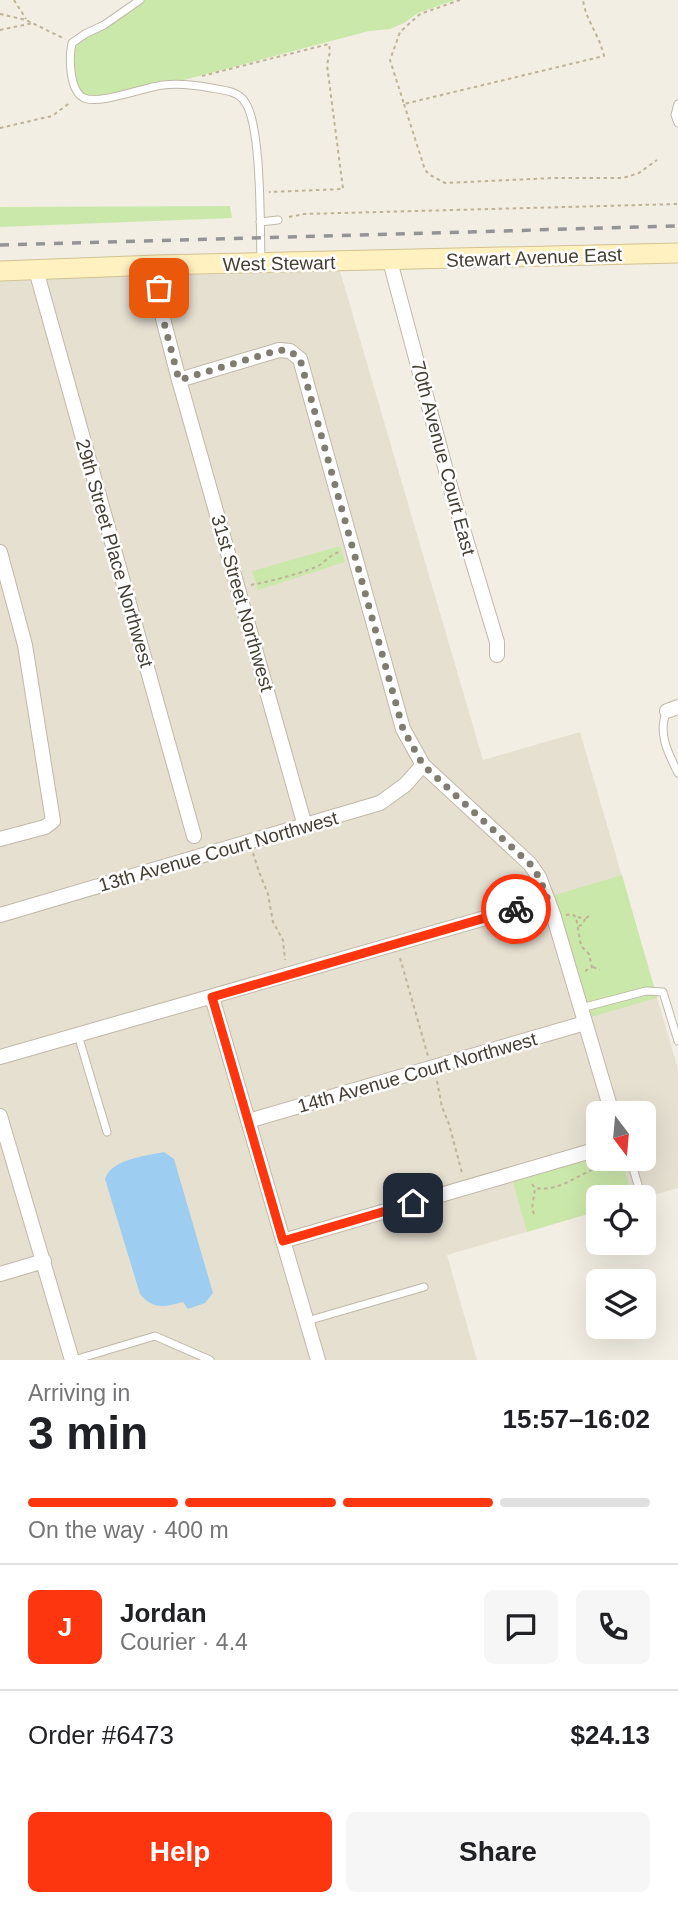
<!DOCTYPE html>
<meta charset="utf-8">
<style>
:root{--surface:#fff;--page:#f6f6f6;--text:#202124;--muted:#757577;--line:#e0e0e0;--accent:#fd360f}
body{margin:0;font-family:Helvetica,sans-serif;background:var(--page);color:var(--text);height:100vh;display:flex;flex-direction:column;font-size:26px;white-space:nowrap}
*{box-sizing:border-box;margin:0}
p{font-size:23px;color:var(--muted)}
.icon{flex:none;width:38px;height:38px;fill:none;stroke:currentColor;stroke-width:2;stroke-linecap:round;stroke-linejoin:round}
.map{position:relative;height:1360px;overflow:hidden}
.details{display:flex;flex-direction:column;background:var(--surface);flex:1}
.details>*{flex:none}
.needle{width:46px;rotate:164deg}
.controls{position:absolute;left:586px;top:1101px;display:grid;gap:14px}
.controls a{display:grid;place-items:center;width:70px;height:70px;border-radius:10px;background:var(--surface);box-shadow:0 7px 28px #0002;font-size:35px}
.pin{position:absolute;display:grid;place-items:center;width:60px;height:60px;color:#fff;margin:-30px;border-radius:14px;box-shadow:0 4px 10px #0006}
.courier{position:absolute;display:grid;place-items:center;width:70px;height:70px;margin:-35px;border:5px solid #fd360f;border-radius:50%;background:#fff;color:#222;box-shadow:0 2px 9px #0007}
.overview em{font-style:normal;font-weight:600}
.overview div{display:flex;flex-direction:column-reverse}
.overview{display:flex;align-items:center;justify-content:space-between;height:119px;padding:0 28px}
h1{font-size:46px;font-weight:600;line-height:52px}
.bar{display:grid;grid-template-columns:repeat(4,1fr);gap:10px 7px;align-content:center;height:84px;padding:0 28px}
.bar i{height:9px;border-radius:5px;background:var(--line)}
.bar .active{background:var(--accent)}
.bar p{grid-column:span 4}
.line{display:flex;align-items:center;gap:18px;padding:0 28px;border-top:2px solid var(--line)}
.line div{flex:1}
.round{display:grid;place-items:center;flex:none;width:74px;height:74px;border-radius:10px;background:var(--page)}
.primary-button{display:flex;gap:14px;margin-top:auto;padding:14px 28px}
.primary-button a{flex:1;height:80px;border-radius:10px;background:var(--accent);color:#fff;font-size:28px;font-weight:600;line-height:80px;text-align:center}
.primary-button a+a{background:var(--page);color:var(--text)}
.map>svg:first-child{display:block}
</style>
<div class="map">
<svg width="678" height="1360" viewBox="0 0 678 1360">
<rect width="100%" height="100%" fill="#f2eee3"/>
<!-- residential -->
<path fill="#e6e0d1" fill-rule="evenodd" d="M340,271L483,760L580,732L678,1069V1188L644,1198L598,1197V1211L447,1255L477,1360H0V280ZM598,1113H644V1158H598Z"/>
<!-- green -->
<path fill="#cbe8ab" d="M142,0H455L418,13L404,23L390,29L369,31L180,81L99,97L85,95C72,81 67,55 81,39Z
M230,206L232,218L0,227V207Z
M340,546L345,562L258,590L252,571Z
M622,875L657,998L591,1017L555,895Z
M597,1157L621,1159L633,1197H598V1211L527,1232L513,1182Z"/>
<!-- water -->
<path fill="#9dcef1" d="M164,1152L174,1159L213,1293L205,1303L188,1309L183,1302C165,1307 153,1310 140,1294L105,1179C111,1159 146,1156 164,1152Z"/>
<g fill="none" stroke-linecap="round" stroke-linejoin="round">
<defs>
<path id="lane" d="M140,0L104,25L85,34L72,43C69,57 69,91 84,98C99,105 145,87 163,85C180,83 195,85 211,88C223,90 238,91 245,102C262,126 260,229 261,262
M678,104L675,115L678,123
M260,222L278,220
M667,711C657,732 668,753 678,773
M581,1008L646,991L663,992L678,1041
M78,1035L107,1132
M630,1158L638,1185
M307,1321L424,1287
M74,1360L155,1336L210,1360"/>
<path id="street" d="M390,261L452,493L497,642V655
M157,265L161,311L179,380L305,826
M36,270L194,836
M179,380L279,350L290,351L300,359L403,729L423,765L530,864L539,877L553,914L612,1113
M0,552L25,645L53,821L45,827L0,839
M667,711L678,707
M0,915L380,803L405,785L423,765
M212,997L318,1360
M0,1057L548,900
M0,1116L72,1360
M248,1121L585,1023
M283,1241L598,1149
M0,1274L44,1261"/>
<path id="secondary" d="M0,271L157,265L678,253"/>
</defs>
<!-- lane casing -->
<use href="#lane" stroke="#c0b8a9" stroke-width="9"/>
<!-- street casing -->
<use href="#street" stroke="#c0b8a9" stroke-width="16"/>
<!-- secondary casing -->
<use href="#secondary" stroke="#d3c292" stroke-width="21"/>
<!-- path -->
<path stroke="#bfb297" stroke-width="2" stroke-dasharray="3.5 3.5" stroke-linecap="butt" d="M14,0L26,19
M460,0L420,14L400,32L390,60L404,104L604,56C599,34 586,21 583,0
M0,14L26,20L65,39
M0,30L33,23
M202,76L329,44L330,52L327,65L343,189L269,192
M404,104L425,170L430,175L445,183L553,178H623L639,173L657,160
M0,128L52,116L71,102
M289,217L304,214L678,204
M251,585C272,581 295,575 316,567C325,563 329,555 339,552
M253,853L259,872L268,894L273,922L283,940L285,960
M566,915L572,914L576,917L581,946L589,954L592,967L585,971
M578,917L585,919L583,924L579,926
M586,918L592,914
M400,958L428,1056
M593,967L600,970
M437,1081L442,1107L449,1124L462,1173
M532,1184L535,1188C563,1192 577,1173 603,1166V1159
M534,1214L532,1208L535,1189"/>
<!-- lane -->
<use href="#lane" stroke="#fff" stroke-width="7"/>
<!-- street -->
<use href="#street" stroke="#fff" stroke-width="14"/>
<!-- secondary -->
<use href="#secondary" stroke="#fff1c0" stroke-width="19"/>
<!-- rail -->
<path stroke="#949494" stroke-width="3.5" stroke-dasharray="9 9" stroke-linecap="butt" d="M0,245L678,226"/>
</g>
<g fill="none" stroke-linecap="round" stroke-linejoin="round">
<!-- done -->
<path stroke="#817c71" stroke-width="7" stroke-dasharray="0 12.6" d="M159,288L161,311L179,380L279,350L290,351L300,359L403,729L423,765L530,864L539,877L548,900L516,909"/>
<!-- route -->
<path stroke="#fd360f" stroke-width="9" d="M413,1203L283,1241L212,997L516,909"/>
</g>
<g text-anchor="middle" stroke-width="5" stroke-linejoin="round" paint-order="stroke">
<!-- street labels -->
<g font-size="19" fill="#443e33" stroke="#fff">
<text transform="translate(534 257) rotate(-2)" y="7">Stewart Avenue East</text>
<text transform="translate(279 263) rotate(-1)" y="7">West Stewart</text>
<text transform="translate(444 458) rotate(75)" y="7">70th Avenue Court East</text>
<text transform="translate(115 553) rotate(74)" y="7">29th Street Place Northwest</text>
<text transform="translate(243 603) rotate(74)" y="7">31st Street Northwest</text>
<text transform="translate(218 851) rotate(-16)" y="7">13th Avenue Court Northwest</text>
<text transform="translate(417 1072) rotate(-16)" y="7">14th Avenue Court Northwest</text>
</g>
</g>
</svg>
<div class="controls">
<a><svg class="needle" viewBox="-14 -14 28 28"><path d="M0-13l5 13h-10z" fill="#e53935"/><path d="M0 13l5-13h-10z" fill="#757577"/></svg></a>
<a><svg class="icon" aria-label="locate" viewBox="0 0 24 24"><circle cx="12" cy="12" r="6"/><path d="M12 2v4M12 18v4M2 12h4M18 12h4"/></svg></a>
<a><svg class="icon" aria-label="layers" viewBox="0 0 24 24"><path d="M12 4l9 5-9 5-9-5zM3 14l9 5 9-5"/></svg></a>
</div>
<div class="pin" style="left:159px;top:288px;background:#ea580c"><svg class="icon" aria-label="bag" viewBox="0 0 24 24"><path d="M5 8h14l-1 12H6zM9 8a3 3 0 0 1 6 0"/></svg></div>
<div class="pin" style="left:413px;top:1203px;background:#1f2937"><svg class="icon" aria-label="home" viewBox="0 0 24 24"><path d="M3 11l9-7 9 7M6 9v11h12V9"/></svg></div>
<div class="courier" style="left:516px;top:909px"><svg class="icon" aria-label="bike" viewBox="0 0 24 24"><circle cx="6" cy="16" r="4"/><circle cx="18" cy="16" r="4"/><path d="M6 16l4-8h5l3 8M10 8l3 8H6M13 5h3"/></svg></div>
</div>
<section class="details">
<div class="overview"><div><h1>3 min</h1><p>Arriving in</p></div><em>15:57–16:02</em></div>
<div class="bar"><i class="active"></i><i class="active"></i><i class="active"></i><i></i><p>On the way · 400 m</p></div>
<div class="line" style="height:126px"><b class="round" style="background:var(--accent);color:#fff">J</b><div><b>Jordan</b><p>Courier · 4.4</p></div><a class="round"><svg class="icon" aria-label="chat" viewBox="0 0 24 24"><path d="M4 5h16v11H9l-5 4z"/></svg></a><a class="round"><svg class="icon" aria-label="phone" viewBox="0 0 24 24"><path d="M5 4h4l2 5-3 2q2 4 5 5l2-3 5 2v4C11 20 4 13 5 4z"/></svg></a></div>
<div class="line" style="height:91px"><div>Order #6473</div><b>$24.13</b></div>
<div class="primary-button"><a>Help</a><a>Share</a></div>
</section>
